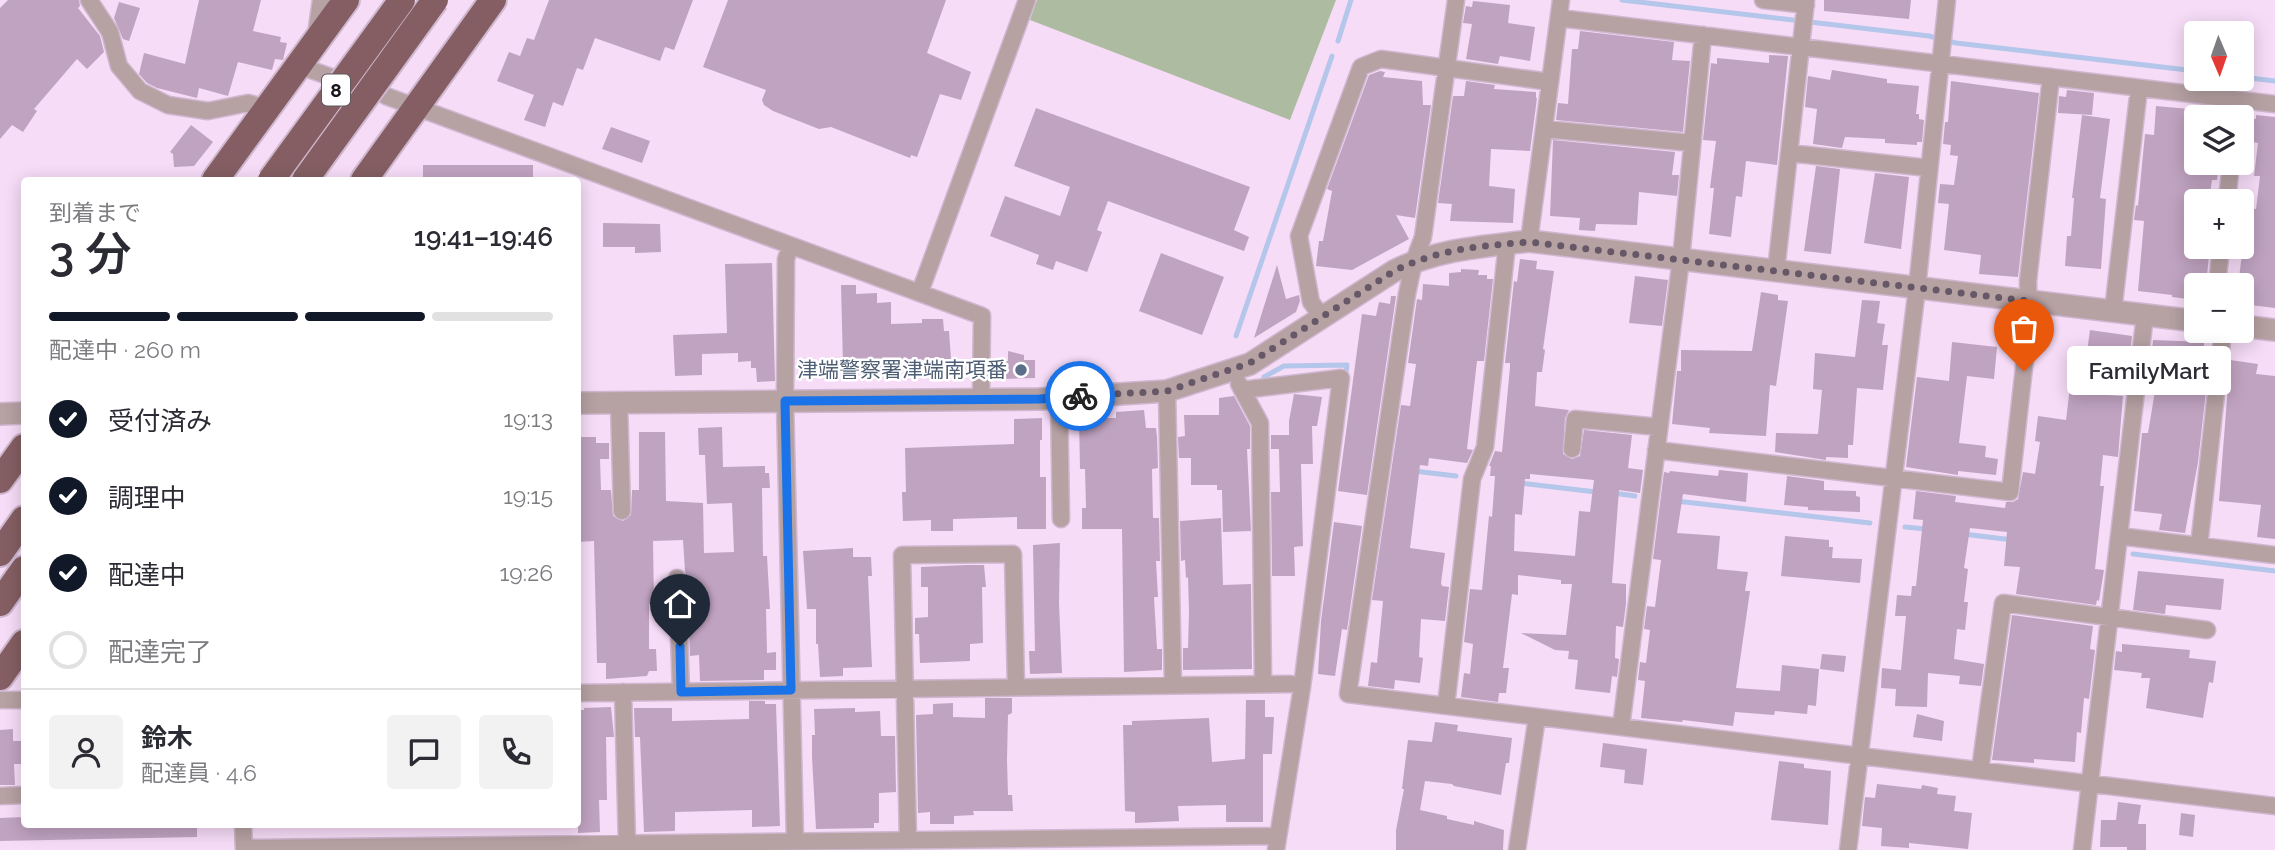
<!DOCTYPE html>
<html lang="ja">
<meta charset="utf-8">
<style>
:root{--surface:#fff;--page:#f2f2f3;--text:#2b2b33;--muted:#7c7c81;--line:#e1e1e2;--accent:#111827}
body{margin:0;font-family:Raleway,"Noto Sans JP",sans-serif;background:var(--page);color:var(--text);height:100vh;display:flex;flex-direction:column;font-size:26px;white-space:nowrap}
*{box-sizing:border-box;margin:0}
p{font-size:23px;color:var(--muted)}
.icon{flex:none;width:38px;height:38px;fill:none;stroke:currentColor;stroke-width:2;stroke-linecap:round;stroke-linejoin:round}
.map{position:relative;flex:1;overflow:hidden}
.sheet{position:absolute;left:21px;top:177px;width:560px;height:651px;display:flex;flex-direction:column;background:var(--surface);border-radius:7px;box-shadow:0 4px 18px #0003}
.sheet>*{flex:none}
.needle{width:46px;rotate:178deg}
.tools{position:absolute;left:2184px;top:21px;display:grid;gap:14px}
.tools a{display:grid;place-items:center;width:70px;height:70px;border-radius:7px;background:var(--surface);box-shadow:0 4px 18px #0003;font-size:35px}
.pin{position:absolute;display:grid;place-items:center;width:60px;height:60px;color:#fff;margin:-72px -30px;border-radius:50% 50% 50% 0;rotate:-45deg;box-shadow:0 0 7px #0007}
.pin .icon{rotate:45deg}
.courier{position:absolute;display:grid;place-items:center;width:70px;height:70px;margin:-35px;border:5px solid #1a73e8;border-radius:50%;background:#fff;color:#222;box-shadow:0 2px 9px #0007}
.bubble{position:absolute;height:49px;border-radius:7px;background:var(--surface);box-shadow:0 4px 18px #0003;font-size:23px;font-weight:600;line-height:49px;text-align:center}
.head em{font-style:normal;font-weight:600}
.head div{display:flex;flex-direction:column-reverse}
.head{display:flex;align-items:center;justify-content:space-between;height:119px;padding:0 28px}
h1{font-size:46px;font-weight:600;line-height:52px}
.bar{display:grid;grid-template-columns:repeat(4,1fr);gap:10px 7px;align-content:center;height:84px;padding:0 28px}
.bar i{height:9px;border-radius:5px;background:var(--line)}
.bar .active{background:var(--accent)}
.bar p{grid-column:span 4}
.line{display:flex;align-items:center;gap:18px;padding:0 28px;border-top:2px solid var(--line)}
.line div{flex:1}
.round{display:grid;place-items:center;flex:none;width:74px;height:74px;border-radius:7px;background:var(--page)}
ol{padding:0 28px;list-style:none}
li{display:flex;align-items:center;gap:21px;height:77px}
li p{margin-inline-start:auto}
li .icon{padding:7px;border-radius:50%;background:var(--accent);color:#fff;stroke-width:4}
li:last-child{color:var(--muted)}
li i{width:38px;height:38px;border:4px solid var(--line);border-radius:50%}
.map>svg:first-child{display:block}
</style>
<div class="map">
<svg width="2275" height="850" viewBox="0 0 2275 850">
<rect width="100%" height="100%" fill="#f6dcf7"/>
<!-- green -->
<path fill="#adbba0" d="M1037,0H1336L1290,120L1030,20Z"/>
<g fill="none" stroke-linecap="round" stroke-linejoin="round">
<!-- stream -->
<path stroke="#b4c6e9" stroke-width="5" d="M1622,0L1929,36L1956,43L2196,71
M1338,41L1351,0
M2242,77L2275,81
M1236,336L1332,56
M1264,377L1284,366L1347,365L1345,379
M1414,471L1456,476
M1519,483L1596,492
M1613,493L1635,496
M1676,501L1870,523
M1905,527L1926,529
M1963,534L2013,540
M2133,554L2275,571"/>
</g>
<!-- building -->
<path fill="#c0a3c1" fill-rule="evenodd" d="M8,0H79L80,6L78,8L100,36L104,52L87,69L77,59L34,109L37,111L23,132L12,125L0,139V8Z
M199,0H261L253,31L281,37L280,42L287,43L283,60L275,59L272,70L238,62L228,96L199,88L197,98L157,88L147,83L139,74L144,53L185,64Z
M549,0H693L674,50L665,47L660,61L595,38L583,70L577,68L563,106L553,102L545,127L524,120L534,95L497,81L509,52L520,56L527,38L534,40Z
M728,0H946L927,53L971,72L961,100L940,94L917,157L911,155L910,158L831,127L819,129L773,111L764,105L762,100L766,90L703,67Z
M1824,0H1911L1909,19L1824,11Z
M1473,1L1510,5L1508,23L1535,27L1530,61L1500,56L1498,64L1466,59L1472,24L1463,23L1466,6L1472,7Z
M119,2L140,8L129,41L123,39L114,18Z
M1580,31L1674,42L1672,60L1690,61L1683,132L1556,120L1558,103L1568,104L1572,49H1578Z
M1769,55L1788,56L1777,165L1746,161L1742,197L1736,196L1731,237L1709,234L1714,188H1710L1716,141L1703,140L1711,63L1717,64V58L1769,63Z
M1832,70L1887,79V83L1919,86L1916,114H1919V119L1924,120L1922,142H1917V145L1885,143V139L1845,137L1842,148L1813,144L1817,109L1805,107L1808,76L1830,80Z
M1380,71L1385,72L1383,77L1422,81L1423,105H1431L1415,218L1396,215L1409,239L1352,270L1316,266L1319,241H1323L1332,191L1327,189L1369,75Z
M1466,81L1495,85L1494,89L1536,92V98H1537L1530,151L1491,149L1489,186L1515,189L1513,223L1450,221L1452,204L1438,203L1453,96H1464Z
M1951,81L2039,93L2018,277L1979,274L1981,255L1944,250L1949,204L1938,203L1940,184L1954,185L1958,156L1950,155L1951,145L1943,144L1945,122H1948Z
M2067,90L2094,93L2092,115L2058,113L2059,96L2066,97Z
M2156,106L2189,109L2188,112L2196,113V163H2219L2217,180H2212L2209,201H2196V247H2210L2206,285H2196V300L2172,297V295L2138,291L2144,221L2134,220L2136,205L2138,206L2145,134L2154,135Z
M1036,108L1250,187L1234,230L1249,237L1244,251L1108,201L1097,230L1102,232L1087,272L1056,261L1053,270L1036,264L1039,255L990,236L1005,196L1060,216L1070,187L1014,166Z
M2082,115L2110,119L2100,198L2106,199L2101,269L2065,266L2067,236H2071L2074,198H2072Z
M2256,115L2275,117V308L2242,304V285H2238L2245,232H2242L2244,208L2256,209L2260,176H2254L2258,143L2243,140L2247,117L2256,119Z
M191,125L213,142L194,166L174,167L173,154L170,152Z
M611,127L650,141L642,163L602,149Z
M1553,140L1675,152L1672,175H1679L1677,196L1639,192L1637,225L1596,224L1595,231L1579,230L1580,218L1550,216Z
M423,165H533V180H423Z
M1816,166L1840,169L1831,254L1804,251Z
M1875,173L1909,177L1901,249L1864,243Z
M603,223L660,224L661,252L635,253V247H603Z
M1161,253L1224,277L1202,335L1139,311Z
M1520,259L1537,261L1536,269L1554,271L1543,349L1545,350L1542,372H1537L1535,406L1569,410L1565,418L1563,454L1572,459L1580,456L1584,430L1632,435L1628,468L1643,470L1640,493L1619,490L1612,583L1626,584V604L1623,627L1616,626L1615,658L1619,659L1617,677L1612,676L1610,693L1575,689L1578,660L1568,659L1569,651L1555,650L1521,633L1566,635L1572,584H1561V580L1518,575V595L1512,594L1503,668H1509L1506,693H1499L1498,702L1461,697L1464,673L1470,674L1473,644L1464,642L1470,589L1482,590L1489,516L1492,517L1495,476H1490L1491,466H1489L1495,451L1502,452L1510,367V363H1505L1514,281L1517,282ZM1530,474L1594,480L1590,512L1579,511L1575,556L1514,551L1515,514L1522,515L1525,479H1530Z
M772,263L775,381L757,382L756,368H751V361L738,362V353L702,354V375L675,376L673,335L727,333L725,264Z
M1277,265L1286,299L1299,295L1300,301L1296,312L1254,338Z
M1461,269L1479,270L1478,275H1487V279H1493L1484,361H1477L1467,449L1473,450L1467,463L1429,458L1428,466L1420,465L1410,548L1445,553L1441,583L1442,586L1449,587L1445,621L1421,619L1419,657L1423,658L1420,683L1395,680L1394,689L1368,686L1371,662L1377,663L1383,601L1372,600L1401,405L1410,406L1416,364L1408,363L1417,299L1422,300L1423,284L1449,286V273L1461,272Z
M1635,276L1668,280L1662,326L1629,323Z
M841,285H856V294L877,293V303L891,302V324L922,323V319H943L944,331H949L951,359L920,360V364L893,365V376L874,377V364L843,365Z
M1761,292L1778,295V300L1788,301L1776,386L1770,385L1766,436L1709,433L1710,428L1672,424L1677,371H1681V350L1752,351Z
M1391,296H1396L1367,495L1338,491L1362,314L1376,316L1379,302L1390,304Z
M1862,300L1880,301L1877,323L1885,324L1882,345H1888L1883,390L1857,388L1853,445H1848V458L1826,457V460L1775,452L1776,433L1818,434L1822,390L1813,389L1815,353L1855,357Z
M2090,330L2132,336L2129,363L2111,360L2107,395L2123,396L2118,457L2103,455L2100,486H2104L2095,569L2104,570L2099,601L2097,600L2096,605L2016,594L2020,567L2004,566L2007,532L1970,528L1964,568L1968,569L1964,602H1968L1965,630L1957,629L1954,659L1984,664L1981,686L1959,684L1960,676L1928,673L1927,707L1895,706L1896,689L1881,688L1882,668L1901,670L1906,616H1895L1897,595L1911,596L1912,586H1916L1923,520L1913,519L1916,491L1956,496L1955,502L2005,508L2006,502H2013L2018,499L2023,472L2035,474L2040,442L2035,441L2038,416L2066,420L2070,387L2082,388Z
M2153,340L2204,342V355L2210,356L2198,462L2185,533L2159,530L2162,514L2134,511L2142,433H2148L2155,391L2148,390Z
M1952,342L1997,347L1994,379L1967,376L1959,443L1986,446L1985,457L1998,459L1996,475L1958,471V475L1906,467L1917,377L1949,381Z
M1008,351L1024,355V360H1035V378L1004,379V361H1008Z
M2230,360L2258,364L2256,374L2275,376V539L2257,537L2261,505L2219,501Z
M1294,394L1322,397L1317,426H1312L1313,464H1301L1303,546L1294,547L1295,576H1272L1271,492H1280L1279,449H1271V435H1289V421Z
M1234,396L1250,426V449H1247L1251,531L1223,532L1222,490H1217V485H1191V458H1179L1178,437L1185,436L1184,415H1219V398Z
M1144,410L1146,428H1156L1157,437L1158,468L1152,469L1153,518H1159L1160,561H1156L1158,597H1154L1157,649H1162V670L1124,672L1122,529H1082V508H1086L1085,469H1080L1079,418H1116V412Z
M1042,418V440H1040V477H1046V529H1017V517L953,519V531H931V520L903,521L902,492H906L905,448L1014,444V419Z
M722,427L723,467L765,466V473H769L770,488H762L763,556H767L769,591L770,609H766L767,653L776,652V670H764V680L700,681L699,655L690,656L687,578L685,571L683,540L653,541L654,604H649V649H656L657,671H649L647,676L606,679V663H597L594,541L578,542V437H596V443H609V459H600L601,490H611L613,516L623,521L631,515L632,490H639V432H665L666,501L703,503L704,553L734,552L732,503L707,504L705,455H699L698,428Z
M1719,470L1748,473L1746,502L1683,494L1677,533L1720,536L1717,569L1748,572L1745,591H1750L1736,688L1780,691L1782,665L1819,669L1816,706L1808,705L1807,714L1775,711L1774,715L1735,712L1733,726L1683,720L1682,722L1641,718L1645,681L1638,680L1640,662L1646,663L1650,630L1644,629L1647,606L1655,607L1661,560L1653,559L1664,472L1669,473L1670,471L1718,476Z
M1787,476L1824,481V490L1856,491V496L1860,497V512L1808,510V507L1784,505Z
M1221,518L1223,585L1251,584L1252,669L1183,670V648H1188L1189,612L1188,577L1186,578L1185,560L1181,561L1180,521Z
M1334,522L1362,526L1347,630L1342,629L1335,676L1318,674L1321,621Z
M1785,536L1829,540V547H1833L1832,558L1862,559L1860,583L1781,576Z
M1060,543L1059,603L1062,673L1030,674L1029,651H1035L1033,545Z
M853,548V557H871L872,576H868L872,667L843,668V676L820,677L818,644H816V609H807L803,551Z
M966,565H984L986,587H982L983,643L970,644V661L920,663L919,634H915V618L928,617V587H921V567Z
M2138,571L2224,579L2221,610L2166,605L2165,614L2133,610Z
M2012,615L2093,626L2090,649L2095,650L2089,699L2084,698L2081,733L2077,732L2075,762L2034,759V763L1992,760Z
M2122,644L2190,650L2189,658L2216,661L2213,683L2209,682L2203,718L2146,708L2150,678H2141L2142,673L2114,670L2116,651L2122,652Z
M1822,654L1846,656L1844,672L1820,669Z
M985,698H1012V713L1008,715L1007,760L1008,795H1012L1013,811H973L974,815L954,816V824H930V812L918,813L916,715L933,714V704L953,703V717L985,718Z
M1246,700H1265V717H1274L1272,754H1263V822H1226V805L1178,806L1179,821L1135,823V812L1125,811L1123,725H1132V721L1209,718L1212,762L1245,759Z
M749,701H765V704H776L780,826L752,827V810L675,812V831L644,832L640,737H635L634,708H672V721L749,719Z
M611,707L614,737H606L607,800H599L600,832L578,833V710H584V708Z
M855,708V712L880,711L881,736H895L896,792L879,793V823H874V828L816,829L812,757V735H815L814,709Z
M1917,714L1944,721L1942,741L1913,737Z
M1435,722L1458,725L1457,731L1512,738L1509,763H1506L1501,795L1454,786L1452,784L1425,781L1420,810L1447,816V819L1474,825V821L1504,830L1503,850H1396V830L1404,789H1402L1408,740L1432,742Z
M13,729V741H24V757H22V764H14L15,785H0V730Z
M1603,743L1647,749L1643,785L1624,783L1625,770L1600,767Z
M1779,761L1804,764V768L1831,771L1828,825L1771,820Z
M1877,784L1921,789L1922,785L1938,788L1937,794L1956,796L1954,811L1972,813L1968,849L1909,843V848L1881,846L1882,828L1862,826L1865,797L1875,798Z
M2118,802L2141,805L2138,824H2146V850H2127V847H2100L2101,820H2116Z
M2181,813L2195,815L2193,837L2179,835Z
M24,817V824H197V837L0,841V818Z"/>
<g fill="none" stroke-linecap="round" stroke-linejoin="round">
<defs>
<path id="minor" d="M89,0L110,32L119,66L140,91L168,105L208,111L248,103L266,108
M1456,0L1423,237L1414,261L1407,294L1348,694L2275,806
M1763,0L1806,5
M1559,18L2275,104
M316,35L321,0
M297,65L331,77
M386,96L982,316L981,399
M1544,129L1692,143
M1789,153L1929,168
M2227,201L2231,163
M1529,241L1561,0
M790,247L786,259L785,401L795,841
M1776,271L1806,0
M2217,285L2221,247
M920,292L1027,0
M2113,311L2139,88
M1322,317L1311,302L1299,236L1361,67L1381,59L1550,82
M1239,384L1260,423L1263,684
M1242,390L1341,378L1302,687L1276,850
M1167,391L1173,685
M1059,398L1061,519
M619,403L622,511
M1572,449L1575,419L1659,427
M1656,450L2010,492L2029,323L2028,281L2051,77
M2119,536L2275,555
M2199,546L2223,331
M677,578L681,692
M623,692L627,843
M578,693L1291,684
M0,700H24
M1446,706L1472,479L1485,447L1507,244
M1621,727L1681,259L1703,35
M1980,770L2003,603L2207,630
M0,796L24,795
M243,824L244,850
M908,840L902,555L1013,554L1016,687
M244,848L1278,836
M1517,850L1537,717
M1848,850L1917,288L1947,0
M2082,850L2145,315"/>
<path id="tertiary" d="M2242,326L2275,330
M578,403L1040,399L1167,391L1250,364L1394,271C1438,249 1480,247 1529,241L2196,321
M0,414L24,413"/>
<path id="trunk" d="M215,180L346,0
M364,180L493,0
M0,480L24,447
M0,553L24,519
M0,603L24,569
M0,677L24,643"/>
</defs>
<!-- minor casing -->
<use href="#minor" stroke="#ceb7cf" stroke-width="19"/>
<!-- tertiary casing -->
<use href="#tertiary" stroke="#ceb7cf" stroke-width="24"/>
<!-- trunk casing -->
<use href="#trunk" stroke="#ceb7cf" stroke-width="30"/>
<!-- minor -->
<use href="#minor" stroke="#b6a1a3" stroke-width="16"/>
<!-- tertiary -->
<use href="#tertiary" stroke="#b6a1a3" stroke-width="21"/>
<!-- trunk -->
<use href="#trunk" stroke="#845e62" stroke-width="26"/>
<defs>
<path id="trunk-bridge" d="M271,180L402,0
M305,180L435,0"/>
</defs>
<!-- trunk-bridge casing -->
<use href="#trunk-bridge" stroke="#ceb7cf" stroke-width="30" stroke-linecap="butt"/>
<!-- trunk-bridge -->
<use href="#trunk-bridge" stroke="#845e62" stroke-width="26"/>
</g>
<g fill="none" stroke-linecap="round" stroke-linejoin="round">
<!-- done -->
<path stroke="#675867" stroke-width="7" stroke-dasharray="0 12.6" d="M1080,396L1167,391L1250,363L1394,271C1438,249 1480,246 1529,242L2029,301V323L2024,371"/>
<!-- route -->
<path stroke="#1a73e8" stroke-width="9" d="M680,646L681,692L791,690L785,401L1040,399L1080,396"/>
</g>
<!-- markers -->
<circle fill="#5c6f8a" stroke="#fff" stroke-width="2.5" cx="1021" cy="370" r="7"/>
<g text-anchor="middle" stroke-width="5" stroke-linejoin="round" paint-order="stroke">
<!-- shield labels -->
<rect fill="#fff" stroke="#5f585f" stroke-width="2" x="322" y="74.5" width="28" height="31" rx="5"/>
<g font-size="19" font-weight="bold" fill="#1a111a">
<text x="336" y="97">8</text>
</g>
<!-- service labels -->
<g font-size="21" fill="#4e5e75" stroke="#fff" text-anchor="end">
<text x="1007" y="377">津端警察署津端南項番</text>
</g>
</g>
</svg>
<div class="tools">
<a><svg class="needle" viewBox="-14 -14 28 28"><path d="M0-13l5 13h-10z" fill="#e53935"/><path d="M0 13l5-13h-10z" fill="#7c7c81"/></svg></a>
<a><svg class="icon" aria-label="layers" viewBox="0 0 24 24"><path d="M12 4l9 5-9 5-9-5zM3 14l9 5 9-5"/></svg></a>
<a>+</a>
<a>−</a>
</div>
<div class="pin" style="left:2024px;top:371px;background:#ea580c"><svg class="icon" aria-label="bag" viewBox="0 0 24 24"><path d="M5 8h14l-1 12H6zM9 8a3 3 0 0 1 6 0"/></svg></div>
<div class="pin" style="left:680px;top:646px;background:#1f2937"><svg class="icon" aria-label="home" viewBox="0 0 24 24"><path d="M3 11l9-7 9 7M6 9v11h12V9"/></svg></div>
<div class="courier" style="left:1080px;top:396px"><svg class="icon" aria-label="bike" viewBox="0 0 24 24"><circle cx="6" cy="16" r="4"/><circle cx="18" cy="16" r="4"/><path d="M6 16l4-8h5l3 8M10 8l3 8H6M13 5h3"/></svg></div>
<div class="bubble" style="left:2067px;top:346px;width:164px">FamilyMart</div>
<section class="sheet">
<div class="head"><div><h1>3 分</h1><p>到着まで</p></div><em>19:41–19:46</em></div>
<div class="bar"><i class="active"></i><i class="active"></i><i class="active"></i><i></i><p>配達中 · 260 m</p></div>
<ol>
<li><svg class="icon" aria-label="check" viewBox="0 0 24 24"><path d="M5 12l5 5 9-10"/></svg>受付済み<p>19:13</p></li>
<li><svg class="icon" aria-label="check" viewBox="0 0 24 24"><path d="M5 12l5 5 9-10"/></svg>調理中<p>19:15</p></li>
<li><svg class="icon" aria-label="check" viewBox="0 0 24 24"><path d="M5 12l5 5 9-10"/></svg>配達中<p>19:26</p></li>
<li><i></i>配達完了</li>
</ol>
<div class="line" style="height:126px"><a class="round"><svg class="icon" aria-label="person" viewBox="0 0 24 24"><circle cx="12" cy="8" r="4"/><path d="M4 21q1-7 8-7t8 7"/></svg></a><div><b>鈴木</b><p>配達員 · 4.6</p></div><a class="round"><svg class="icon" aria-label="chat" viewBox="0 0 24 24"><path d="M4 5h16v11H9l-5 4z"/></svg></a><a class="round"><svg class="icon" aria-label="phone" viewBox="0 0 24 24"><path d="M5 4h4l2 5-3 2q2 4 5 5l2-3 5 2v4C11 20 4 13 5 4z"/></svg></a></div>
</section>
</div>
